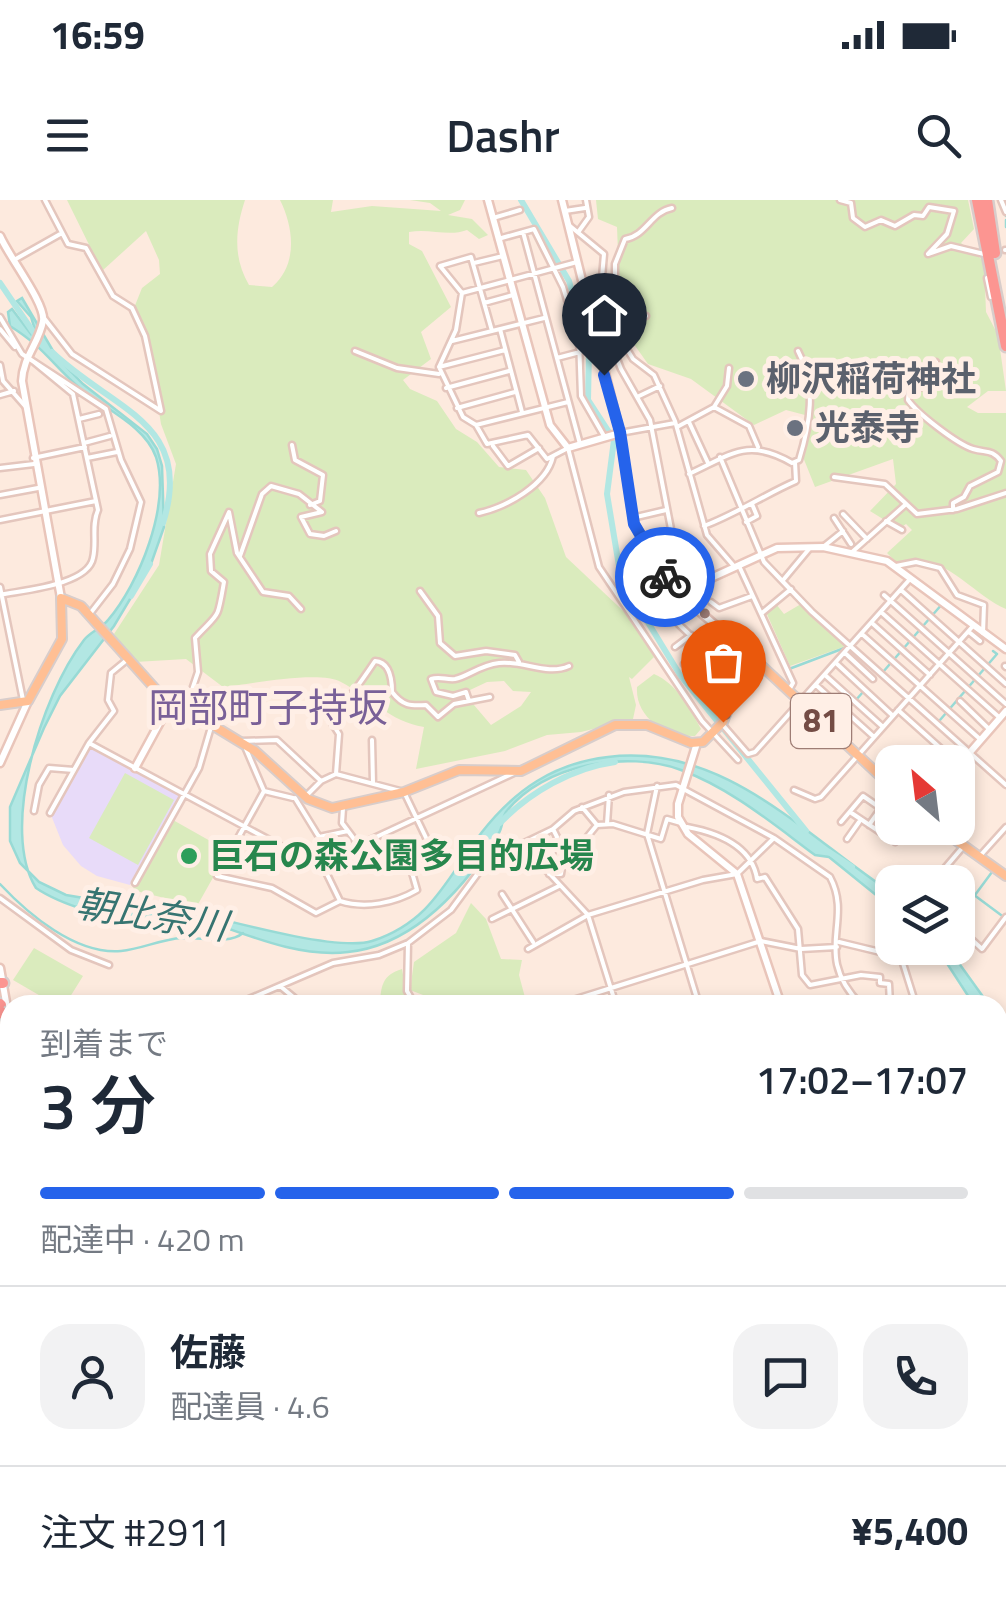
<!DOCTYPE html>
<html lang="ja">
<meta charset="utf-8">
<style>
:root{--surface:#fff;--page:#f2f2f3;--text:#1f2937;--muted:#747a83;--line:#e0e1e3;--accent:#2563eb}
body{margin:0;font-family:"Titillium Web","Noto Sans JP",sans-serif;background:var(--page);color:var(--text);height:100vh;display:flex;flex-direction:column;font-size:38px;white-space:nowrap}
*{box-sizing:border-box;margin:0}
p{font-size:32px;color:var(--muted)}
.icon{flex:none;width:55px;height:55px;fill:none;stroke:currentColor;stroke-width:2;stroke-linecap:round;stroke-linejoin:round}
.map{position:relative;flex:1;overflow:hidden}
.drawer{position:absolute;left:0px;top:795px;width:1008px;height:620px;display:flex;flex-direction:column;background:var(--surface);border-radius:30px 30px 0 0;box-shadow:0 5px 15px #0003}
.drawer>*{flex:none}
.needle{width:65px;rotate:332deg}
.tools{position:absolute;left:875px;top:545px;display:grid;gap:20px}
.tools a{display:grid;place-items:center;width:100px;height:100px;border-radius:20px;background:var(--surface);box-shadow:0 5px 15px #0003;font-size:50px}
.pin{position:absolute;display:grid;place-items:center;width:85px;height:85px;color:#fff;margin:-102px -42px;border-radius:50% 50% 50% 0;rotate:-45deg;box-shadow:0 0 10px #0007}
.pin .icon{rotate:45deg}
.courier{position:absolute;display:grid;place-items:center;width:100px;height:100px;margin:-50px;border:8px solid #2563eb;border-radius:50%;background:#fff;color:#222;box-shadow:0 2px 12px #0007}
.summary em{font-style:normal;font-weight:600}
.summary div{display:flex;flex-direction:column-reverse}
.summary{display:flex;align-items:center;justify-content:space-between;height:170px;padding:0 40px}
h1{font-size:65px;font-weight:600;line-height:75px}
.bar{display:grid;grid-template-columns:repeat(4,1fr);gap:15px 10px;align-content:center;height:120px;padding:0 40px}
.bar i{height:12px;border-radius:8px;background:var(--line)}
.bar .selected{background:var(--accent)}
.bar p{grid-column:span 4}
.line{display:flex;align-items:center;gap:25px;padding:0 40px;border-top:2px solid var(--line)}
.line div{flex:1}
.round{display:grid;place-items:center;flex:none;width:105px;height:105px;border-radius:30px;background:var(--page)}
.status{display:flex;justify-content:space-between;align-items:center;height:70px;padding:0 50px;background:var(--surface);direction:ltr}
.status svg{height:28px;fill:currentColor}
header{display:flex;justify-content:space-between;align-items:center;height:130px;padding:0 40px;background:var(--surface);font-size:45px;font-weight:600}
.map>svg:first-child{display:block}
</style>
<div class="status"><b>16:59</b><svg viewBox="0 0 49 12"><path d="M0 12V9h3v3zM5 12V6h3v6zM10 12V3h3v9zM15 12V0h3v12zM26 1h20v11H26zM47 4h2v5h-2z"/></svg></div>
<header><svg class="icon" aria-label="menu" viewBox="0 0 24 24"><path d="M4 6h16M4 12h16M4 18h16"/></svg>Dashr<svg class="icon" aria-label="search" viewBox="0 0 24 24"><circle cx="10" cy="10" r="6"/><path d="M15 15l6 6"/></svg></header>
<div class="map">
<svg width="1006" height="1415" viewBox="0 0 1006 1415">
<rect width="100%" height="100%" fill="#fdeade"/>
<!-- education -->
<path fill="#e8dbf9" d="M90,546L180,596L130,685L97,676L81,666L63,645L51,615Z"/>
<!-- green -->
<path fill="#daebbd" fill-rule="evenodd" d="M67,0H245C235,30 233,58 249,85L272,87C298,65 294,28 280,0H333L331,12L372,6L441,11L430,3L410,0H465L460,10L448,15L472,19L488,35L479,39L467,30C449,37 429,28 409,32V44L422,51L451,107L421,132L431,159L403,180L410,189L437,201L456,229L477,242L499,267L526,270L545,298L566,357L634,421L654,457L632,479L629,477L636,505L633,519L581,532L547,535L505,551L416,569L424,527C389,521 371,498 341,482C320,470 250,484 223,487L186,459L135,462L114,434L159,365L176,264L161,224L146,132L134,108L142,88L160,74L159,60L146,31L102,71ZM504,481L513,491L531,492L521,506L491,525L468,498L470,490L487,482Z
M596,0H968L974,29L961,43L984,61L986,112L998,135L1006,191H988L967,207L978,213H1006V409C972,395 939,345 897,363L887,353L912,330L906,324L899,329L870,311L896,284L893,259L815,287L801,252L805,215L786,210L754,225L691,179L648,164L621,126L617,27L598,19Z
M776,404L784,414L801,404L846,446L790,466L766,412Z
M654,474C677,484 689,507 701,529L695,536C666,537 635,518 637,487Z
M125,573L174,600L138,665L89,638Z
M173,620L228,651L197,706L132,690Z
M471,703L486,719L501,759L522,760L519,775L527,805H449L410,790L414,762L456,733Z
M34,748L83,776L65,805H56L13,780Z
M402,769L408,804L380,805C381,786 382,775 402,769Z
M342,1405H845L838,1415H390L373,1407L351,1415Z"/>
<!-- water -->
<path fill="#b2e7e3" stroke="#98dad5" stroke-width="2.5" d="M22,98L56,156L83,184L147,234L157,249L162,266L164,327L151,364L114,426L60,496L44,528L10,607V641L20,663L39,682L66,695L149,709L165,705C208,715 335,753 372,741C433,721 447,677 482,632C515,590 554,563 608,557C724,543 804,635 892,693V708L829,657L815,655C773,624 732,589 681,570C627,550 543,564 506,612C502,618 503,626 499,633C465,687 415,745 348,752C288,759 227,724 171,710C157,707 153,715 141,718C115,723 58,703 36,688C0,631 40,497 84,440C90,432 102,428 108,420C139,384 171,305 156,257C144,223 99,207 75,184C48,159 43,147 10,126L8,112L12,109L31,134L35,130L31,117L17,101Z
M937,748H948L989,805H974Z"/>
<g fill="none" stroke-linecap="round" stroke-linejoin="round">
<!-- stream -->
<path stroke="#98dad5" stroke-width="2.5" d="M1000,1L1006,16
M1006,20V27
M789,469L847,447
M883,472L943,403
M940,520L997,454L993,451
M832,527L863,492
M974,554L1006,582
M947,676L956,682
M958,683L1005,718
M0,684C28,714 76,755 121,751C142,749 161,739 182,738C201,737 229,745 243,733
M975,695L992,672
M0,1225L10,1137
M0,1260L10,1278
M998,1377L1006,1374
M85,1405L92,1415"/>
<!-- river -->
<path stroke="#b2e7e3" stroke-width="6" d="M521,0L569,81L589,151L588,200L614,240L607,294L621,378L680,475L806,631
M0,83L36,136
M52,152C112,210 195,222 163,323
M131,396L150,364
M500,623C530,592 572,568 615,562
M829,652L852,667
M145,711L201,720"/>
<!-- highway-tunnel -->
<path stroke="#dbc2b8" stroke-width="10" stroke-dasharray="10 5" stroke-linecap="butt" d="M758,1415L765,1405"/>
<defs>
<path id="street" d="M840,0L851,3L853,18L865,27L881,20L895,26L914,15L923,16L929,7L954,11L947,34L928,54L951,46L984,54
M1001,0L1006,12
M565,11L585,8
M493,18L520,10
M570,26L604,54L598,124L604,126L621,169L650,220L677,360L690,386
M579,31L589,17L586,0
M523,32L580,244
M498,39L534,29L563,87L579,139L581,196L604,236
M1005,50H1006
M14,60L62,33
M474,63L503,56
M987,78L991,97
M462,93L440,66L471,57L492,131
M600,93L619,97
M484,103L513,95
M646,116L639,118L615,106V64L625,39C646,36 651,12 672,8
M0,117L22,154L106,209L121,260L141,302L130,349L113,384L89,415
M44,118L72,154L161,211L145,136L132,108L113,96L86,48L68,44L45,0
M604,126L611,123L633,159L654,175L675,221L707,335L733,365
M0,129L15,147
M500,129L522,212
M452,141L544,118
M355,151L397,168L439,174
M557,158L580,152
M936,162L938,179L930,186L909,189L908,200C918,214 957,244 973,249C986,253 992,249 1001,261L998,272L970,286L964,297L953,303V310
M0,165L3,181L25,206
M439,167L505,150
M446,188L509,171
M0,195L14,191
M637,197L660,186
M568,202L476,225L463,217L439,167L456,130L462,93L577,62
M714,207L727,186L729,168
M457,208L515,192
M79,219L99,214
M689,222L708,263
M476,225L487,244L528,235L547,259L568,248L599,367L702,521L738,560
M677,227L714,207L749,226L758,247
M620,233L675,223
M84,243L110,236
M292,245L295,260L323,275L320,301L310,305
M493,246L508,266L539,248
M720,257L764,362L812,412L1006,585
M33,258L85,247
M87,258L117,252
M0,268L34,264
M689,274C731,255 747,237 792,263L799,260C810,224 817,186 798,151
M834,277L885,284L917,314L957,309L1006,293
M0,295L38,288
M479,313C506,307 547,285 553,256
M843,314L867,339
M632,318L666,310
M834,318L851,344
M0,320L96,301
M886,321L902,330
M746,322L757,316L752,304
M704,326C738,313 766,294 796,281L795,262
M823,347L843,331
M851,353L905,305
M692,354L703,379
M240,356L262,294L271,286L299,294L322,312L301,317L310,334L324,336L336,331
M896,366L916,362L940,368L957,395L984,405L983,433
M740,368L793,483L789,490
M631,370L652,358
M784,379L809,349
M0,387L23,500
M901,390L1006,484
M420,391L438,416L440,443L455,456L486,451L515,455L519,462
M678,393L665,406L667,413L738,481
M0,395C24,390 88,385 93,358C97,341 91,326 98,310L73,194L34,162
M884,395L1006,504
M711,402L719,408L752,396
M881,412L1000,518
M762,413L791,389
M872,423L930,475
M969,432L980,441
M862,434L981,540
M675,447L691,435
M704,448L722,432
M845,453L873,479
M692,461L701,470L694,477
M836,463L891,514
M684,464L706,453
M1005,466L1006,467
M698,473L710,484
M825,475L883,527
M816,485L874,537
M469,501L466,492L453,496L436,492L431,479C440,476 446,480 455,479C467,477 480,465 499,463C523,460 547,476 569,466
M960,501L989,529
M187,505L198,472L195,438C220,411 217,422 224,382L211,371L210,354L229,312L237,353L263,392L289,396L301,409
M898,510L956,562
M722,524L748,554L755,552L910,379
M372,540L373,583
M241,541L277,540L321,581L336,574L404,592L430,646L411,669L417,690C395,703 365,709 340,701
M89,543L316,665L516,572
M246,549L264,591L217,676L272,688L316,713L340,701L322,664L319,637L295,598
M336,574L339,534L330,520C347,502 363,479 375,461C390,462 392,480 392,492C403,506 410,506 426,505L438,517L454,504L490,497
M657,586L647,634L699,805
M794,590L815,599L821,597L973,426
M264,591L293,598
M307,595L321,581
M582,607L597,625L613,624L661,639L667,619L681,623
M343,608L342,623L360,647
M34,611L39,585L49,568L74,570
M850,612L883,634L892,620
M50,613L89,543L114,511L108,500L111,473L128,459
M841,622L863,596L892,616
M607,624L609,595
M869,625L892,593
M687,627C719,633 752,646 757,679L765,677L798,729L802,775L810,785L861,775L880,777V783L889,784L890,804
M553,629L557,637L547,671L588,715L616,805
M319,637L348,631
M847,639L859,622
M895,642L904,628
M504,651L545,670
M979,657L1006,627
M549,674H561L564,655L574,653L597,625
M933,682L962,648
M135,683L199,568L211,527
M502,694L533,742
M0,698L71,750L109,765
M492,719L559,686
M958,727L982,749L1006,717
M839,742L901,757L916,805
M408,743L407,791L415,805
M528,749L588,715L703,680L737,674L774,638
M280,786L303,805
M235,805L333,763L379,755L408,743L451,710L487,661L553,629L574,611L624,592L676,585L774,638L830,677C854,722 811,754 861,805
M557,805L761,741L801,749L837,747
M885,805L914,799
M0,875L10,874
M998,934L1004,918
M998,945L1006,954
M998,972L1006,1000
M0,997L10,994
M998,1092L1006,1089
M0,1179L10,1181
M998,1201L1006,1198
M0,1286L10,1283
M998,1393L1006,1392
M185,1405L191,1408L188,1415
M315,1405L326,1415
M888,1405L891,1415
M903,1405L916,1409L959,1405
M24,1415L37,1405
M42,1415L56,1405
M153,1415L158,1405
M167,1415L172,1405
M212,1415L215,1405
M232,1415L237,1405
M254,1415L258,1405
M275,1415L280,1405
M296,1415L301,1405"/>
<path id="secondary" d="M488,0L550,225L568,248L620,233
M562,0L620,233L634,324L678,393L750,455
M0,36C9,57 46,104 43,121C39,143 23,157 22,181L61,398
M678,393L777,348L823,347L887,361L1006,449
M697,543L678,604V617L688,634L737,674L781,805
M0,563L28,501
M958,566L1006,511
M135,568L172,500
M0,768L10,825
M0,1093L10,1094
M333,1405L344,1415"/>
<path id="primary" d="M0,505L28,501L62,439L61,398L81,406L158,492L255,551L308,599L332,608L404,592L459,570L521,571L615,525H647L691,543L703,542L723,522L750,455L892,587
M939,628L1006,676
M998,1148L1006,1151
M998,1154L1006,1157"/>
<path id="highway" d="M977,0L1006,146
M987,0L995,53
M0,783H3
M0,804L1,805
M998,901L1006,879"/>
</defs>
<!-- street casing -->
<use href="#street" stroke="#e4c6bd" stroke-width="9"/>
<!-- secondary casing -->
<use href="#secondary" stroke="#e9c5ba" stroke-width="11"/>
<!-- primary casing -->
<use href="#primary" stroke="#d8cdcb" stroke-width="12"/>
<!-- highway casing -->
<use href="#highway" stroke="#d8cdcb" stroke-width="15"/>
<!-- street -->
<use href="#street" stroke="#fff" stroke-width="4"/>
<!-- secondary -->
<use href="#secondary" stroke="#fff" stroke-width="6"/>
<!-- primary -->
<use href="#primary" stroke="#ffbf94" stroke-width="8"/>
<!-- highway -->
<use href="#highway" stroke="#fc9591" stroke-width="10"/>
<defs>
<path id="highway-bridge" d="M0,811L10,820"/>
</defs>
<!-- highway-bridge casing -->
<use href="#highway-bridge" stroke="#d8cdcb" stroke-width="15" stroke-linecap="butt"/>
<!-- highway-bridge -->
<use href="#highway-bridge" stroke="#fc9591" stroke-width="10"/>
</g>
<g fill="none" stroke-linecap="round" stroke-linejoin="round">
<!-- done -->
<path stroke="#a4837b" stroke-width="10" stroke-dasharray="0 18" d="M665,377L750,455L723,522"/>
<!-- route -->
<path stroke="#2563eb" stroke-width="12" d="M604,175L620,232L634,324L665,377"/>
</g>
<!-- markers -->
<g fill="#6b7280" stroke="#ffefe6" stroke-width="4">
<circle cx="746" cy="179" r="10"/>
<circle cx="795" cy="228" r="10"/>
</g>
<circle fill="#2e9e5b" stroke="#ffefe6" stroke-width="4" cx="189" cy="656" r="10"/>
<g text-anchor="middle" stroke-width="10" stroke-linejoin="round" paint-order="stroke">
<!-- shield labels -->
<rect fill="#ffefe6" stroke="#9e7d75" stroke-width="2.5" x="791" y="494" width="60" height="54" rx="8"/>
<g font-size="32" font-weight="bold" fill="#744c45">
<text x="821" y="532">81</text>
</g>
<!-- worship labels -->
<g font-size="35" font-weight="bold" fill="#5b616d" stroke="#ffefe6" text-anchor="start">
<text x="766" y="191">柳沢稲荷神社</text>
<text x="815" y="240">光泰寺</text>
</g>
<!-- leisure labels -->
<g font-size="35" font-weight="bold" fill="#27864d" stroke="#ffefe6" text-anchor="start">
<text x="209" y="668">巨石の森公園多目的広場</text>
</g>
<!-- water labels -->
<g font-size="38" font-style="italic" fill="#367471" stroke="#ffefe6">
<text transform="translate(152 715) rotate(9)" y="13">朝比奈川</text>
</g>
<!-- quarter labels -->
<g font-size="40" fill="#796098" stroke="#ffefe6">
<text x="268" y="522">岡部町子持坂</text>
</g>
</g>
</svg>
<div class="tools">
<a><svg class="needle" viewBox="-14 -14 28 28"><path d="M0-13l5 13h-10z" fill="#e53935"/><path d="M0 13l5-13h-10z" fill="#747a83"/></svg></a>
<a><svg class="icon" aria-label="layers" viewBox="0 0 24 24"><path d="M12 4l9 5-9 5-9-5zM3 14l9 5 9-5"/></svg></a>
</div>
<div class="pin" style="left:723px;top:522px;background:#ea580c"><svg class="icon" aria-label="bag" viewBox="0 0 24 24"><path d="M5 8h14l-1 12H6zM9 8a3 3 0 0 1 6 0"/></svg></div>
<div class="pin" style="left:604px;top:175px;background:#1f2937"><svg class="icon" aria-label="home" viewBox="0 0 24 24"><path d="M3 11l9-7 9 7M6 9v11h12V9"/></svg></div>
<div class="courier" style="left:665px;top:377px"><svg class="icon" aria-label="bike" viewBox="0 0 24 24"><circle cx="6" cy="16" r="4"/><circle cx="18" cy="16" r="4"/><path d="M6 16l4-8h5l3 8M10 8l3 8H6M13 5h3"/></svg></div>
<section class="drawer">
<div class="summary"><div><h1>3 分</h1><p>到着まで</p></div><em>17:02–17:07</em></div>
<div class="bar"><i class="selected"></i><i class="selected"></i><i class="selected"></i><i></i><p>配達中 · 420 m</p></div>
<div class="line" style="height:180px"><a class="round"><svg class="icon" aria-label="person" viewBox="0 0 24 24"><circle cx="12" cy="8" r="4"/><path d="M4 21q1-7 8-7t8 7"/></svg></a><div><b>佐藤</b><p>配達員 · 4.6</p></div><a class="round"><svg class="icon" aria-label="chat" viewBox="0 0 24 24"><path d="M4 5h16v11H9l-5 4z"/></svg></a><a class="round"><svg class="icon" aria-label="phone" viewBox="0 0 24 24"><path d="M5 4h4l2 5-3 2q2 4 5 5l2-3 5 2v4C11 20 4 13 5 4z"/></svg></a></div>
<div class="line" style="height:130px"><div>注文 #2911</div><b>¥5,400</b></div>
</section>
</div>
